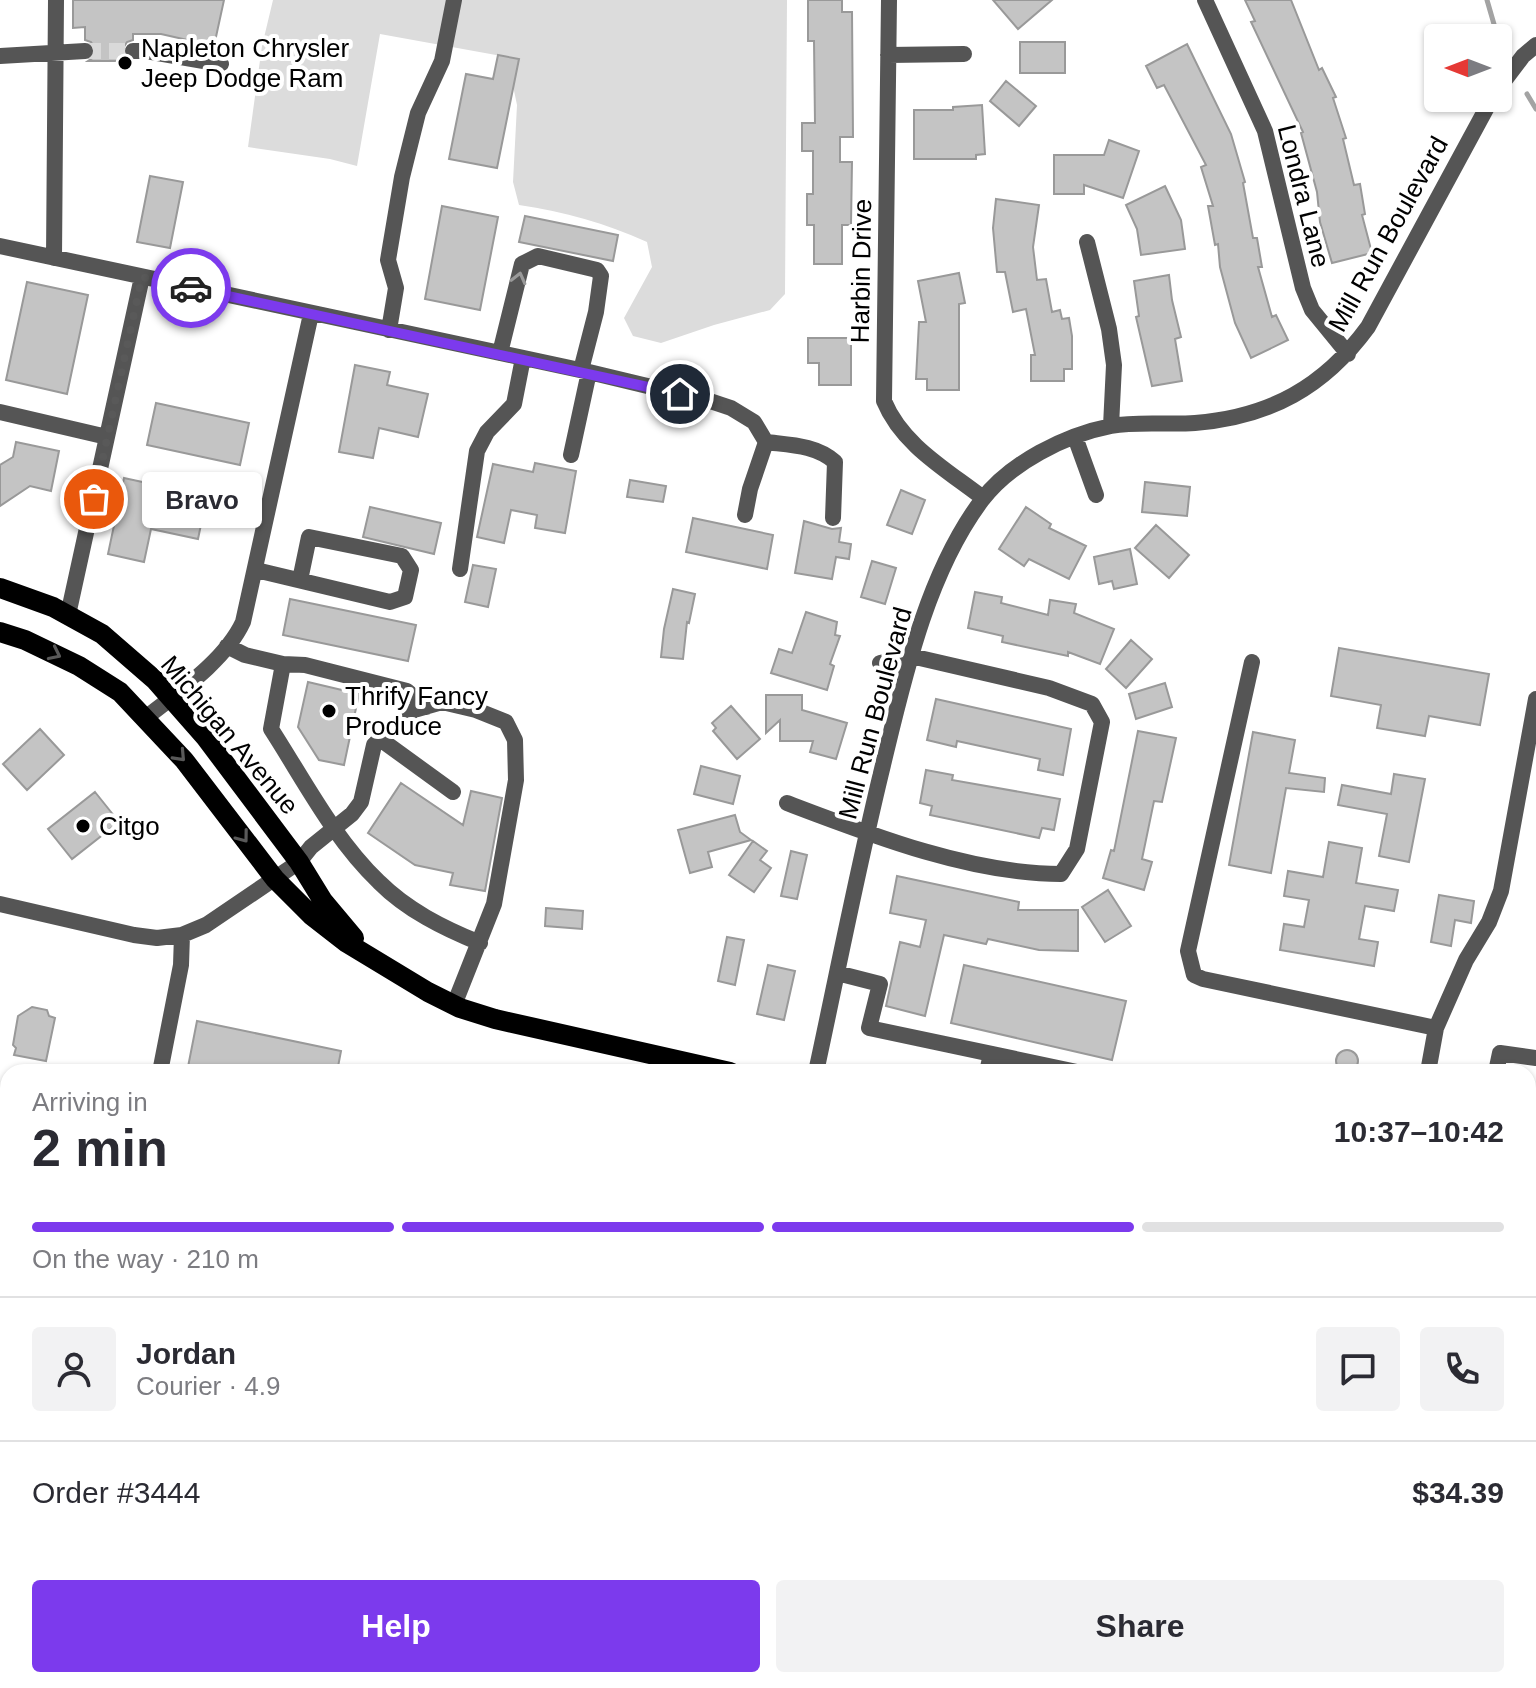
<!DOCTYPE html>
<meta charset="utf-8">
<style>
:root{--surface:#fff;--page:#f2f2f3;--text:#2b2b33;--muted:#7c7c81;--line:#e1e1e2;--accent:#7c3aed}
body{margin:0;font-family:Arial,sans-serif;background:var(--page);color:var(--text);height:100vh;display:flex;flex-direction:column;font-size:30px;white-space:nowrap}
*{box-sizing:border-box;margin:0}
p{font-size:26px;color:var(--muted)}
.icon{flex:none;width:44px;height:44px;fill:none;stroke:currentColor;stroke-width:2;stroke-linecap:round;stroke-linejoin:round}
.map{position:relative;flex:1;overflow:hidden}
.sheet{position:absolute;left:0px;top:1064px;width:1536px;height:624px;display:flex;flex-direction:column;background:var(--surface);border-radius:24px 24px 0 0;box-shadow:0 2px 6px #0004}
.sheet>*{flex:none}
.needle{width:52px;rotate:270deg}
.buttons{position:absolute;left:1424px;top:24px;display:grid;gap:16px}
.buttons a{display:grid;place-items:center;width:88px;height:88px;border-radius:8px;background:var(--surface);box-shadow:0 2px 6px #0004;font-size:40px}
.pin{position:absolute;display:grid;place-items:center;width:68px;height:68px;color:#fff;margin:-34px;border:4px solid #fff;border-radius:50%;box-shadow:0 2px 8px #0007}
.courier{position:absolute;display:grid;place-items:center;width:80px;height:80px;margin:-40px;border:6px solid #7c3aed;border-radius:50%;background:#fff;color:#222;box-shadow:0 2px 10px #0007}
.bubble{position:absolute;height:56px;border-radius:8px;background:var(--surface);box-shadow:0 2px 6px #0004;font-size:26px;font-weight:600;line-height:56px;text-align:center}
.headline em{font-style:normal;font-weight:600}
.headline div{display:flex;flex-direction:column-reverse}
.headline{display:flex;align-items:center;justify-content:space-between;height:136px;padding:0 32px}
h1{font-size:52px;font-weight:600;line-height:60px}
.bar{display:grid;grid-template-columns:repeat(4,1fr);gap:12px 8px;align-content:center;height:96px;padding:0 32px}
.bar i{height:10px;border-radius:6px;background:var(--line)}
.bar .on{background:var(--accent)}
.bar p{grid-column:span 4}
.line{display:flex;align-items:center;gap:20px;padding:0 32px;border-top:2px solid var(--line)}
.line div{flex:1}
.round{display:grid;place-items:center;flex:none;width:84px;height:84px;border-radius:8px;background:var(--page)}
.cta{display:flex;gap:16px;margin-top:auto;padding:16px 32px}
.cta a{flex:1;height:92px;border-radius:8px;background:var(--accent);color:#fff;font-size:32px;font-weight:600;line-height:92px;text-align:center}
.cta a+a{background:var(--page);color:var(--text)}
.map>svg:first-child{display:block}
</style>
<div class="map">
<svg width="1536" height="1688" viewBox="0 0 1536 1688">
<rect width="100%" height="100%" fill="#fff"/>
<!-- green -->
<path fill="#dcdcdc" d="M273,0H787L785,294L770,310L714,325L661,343L633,336L624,318L652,267L647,242C605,223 565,212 519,205L513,182L517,105L507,57L380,34L357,166L330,159L248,147L262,46Z
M0,1264L8,1266V1680H1302L1300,1688H0Z"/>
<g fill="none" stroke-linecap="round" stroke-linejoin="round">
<!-- stream -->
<path stroke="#a3a3a3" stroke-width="5" d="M1487,0L1498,38
M1498,38L1502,51
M1527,94L1536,109"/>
</g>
<!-- building -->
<path fill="#c4c4c4" stroke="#999" stroke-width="2" d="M73,0H224L214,46L161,34H133V40L127,42L122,50L124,57L130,61H88L94,57L96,50L91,42L85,40V27L73,28Z
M808,0H842V12H852L853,137H840V162H852L851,225H842V264H814V225H807V194H813V151H802V123H815L814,41H808Z
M993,0H1052L1018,29Z
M1245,0H1291L1319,70L1322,68L1336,97L1333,98L1346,138L1343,139L1354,185L1360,184L1365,214L1362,215L1372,253L1332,263L1320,222L1317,192L1301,133L1303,132L1251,22L1255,21Z
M1020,42H1065V73H1020Z
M1187,44L1231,134L1245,182L1243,183L1253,238H1257L1262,267H1258L1272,317L1276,315L1288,340L1251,358L1235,323L1220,267L1218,244L1215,245L1208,206H1213L1201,167L1206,165L1164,85L1157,88L1146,66Z
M498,55L519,59L497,168L449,159L466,74L493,79Z
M1006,81L1036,106L1019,126L990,101Z
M982,105L985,154L976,155V159H914V110H953V107Z
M1109,140L1139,151L1123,198L1084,185V194H1054V155H1104Z
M150,176L183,182L170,248L137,242Z
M1165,186L1181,220L1185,249L1141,255L1137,229L1126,205Z
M996,199L1039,205L1033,247L1037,280L1046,279L1052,312L1060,310L1062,319L1069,318L1072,336V369H1064V381H1031V355H1035L1026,309L1013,312L1005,272H997L993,228Z
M442,206L498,217L480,310L425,299Z
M525,216L618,235L613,261L519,242Z
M959,273L965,303L959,304V390H927V379H916L919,322H926L918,281Z
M1169,275L1172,300L1181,337L1175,339L1182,381L1152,386L1136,317L1139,316L1134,281Z
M27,282L88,295L67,394L6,380Z
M808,338H851V385H819V363H808Z
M355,365L390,372L387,385L428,394L418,437L379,428L373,458L339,452Z
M156,403L249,423L240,465L147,445Z
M16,442L59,451L51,491L30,486L0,506V465L13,457Z
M535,463L576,471L565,533L535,528L537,515L511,510L504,543L477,537L493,464L533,472Z
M124,478L207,496L198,539L151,529L144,562L108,554Z
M630,480L666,486L663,502L627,497Z
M1145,482L1190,487L1187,516L1142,512Z
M901,490L925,500L912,534L887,525Z
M370,507L441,523L434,554L363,537Z
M1026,507L1051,524L1049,528L1086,546L1069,579L1029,559L1024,566L999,549Z
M693,518L773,535L767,569L686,552Z
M804,521L832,529L841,528L839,542L851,544L849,559L836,557L832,579L795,573Z
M1156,525L1189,555L1169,578L1135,548Z
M1130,549L1137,584L1114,589L1112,581L1099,584L1094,557Z
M872,561L896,568L885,604L861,597Z
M473,565L496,569L488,607L465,602Z
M673,589L695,594L689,623L687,622L683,659L661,657L664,629Z
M975,592L1002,597L1001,603L1048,615L1050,600L1076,604L1074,613L1114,629L1100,664L1068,652V656L1002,642L1003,636L968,628Z
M290,599L416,625L408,661L283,635Z
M806,612L837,622L835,635L840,636L830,664L834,666L827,690L771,673L779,649L792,653Z
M1131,640L1152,659L1126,688L1106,669Z
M1339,648L1489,674L1480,725L1429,716L1425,736L1377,728L1381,705L1331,696Z
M308,682L359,694L344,765L319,760L298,727Z
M1165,683L1172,707L1136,719L1129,694Z
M766,695H802V710L847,723L836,759L810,752L813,741H780V720L766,733Z
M936,699L1071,729L1063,775L1038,770L1040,759L957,741L956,747L927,740Z
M731,706L760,739L737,759L713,731L716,728L712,723Z
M40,729L64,755L27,790L3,764Z
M1138,731L1176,738L1162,802L1154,801L1142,859L1152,862L1144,890L1103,878L1111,850L1114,851Z
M1253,732L1295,740L1289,773L1325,778L1324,792L1286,788L1271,873L1229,865Z
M701,766L740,776L733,804L694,794Z
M926,770L953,775L952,780L1060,799L1054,830L1042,828L1039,838L930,815L932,806L920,803Z
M1394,774L1425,779L1409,862L1379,856L1387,814L1338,805L1342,785L1391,794Z
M401,783L463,825L471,791L502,798L485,891L450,885L453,873L415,865L368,833Z
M95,792L119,822L72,859L48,829Z
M735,815L740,832L751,840L708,852L712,867L690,873L678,830Z
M753,841L767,851L760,860L771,868L754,892L729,875Z
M1329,842L1362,848L1356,883L1398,890L1394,911L1365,906L1359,939L1378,942L1374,966L1280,950L1284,924L1304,927L1309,900L1284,896L1288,871L1323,877Z
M791,851L807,855L797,899L781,896Z
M897,876L1019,902L1018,910H1078V951L1039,950L988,939L986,944L944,935L925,1016L886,1006L900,942L920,947L926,920L890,913Z
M1108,890L1131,926L1105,942L1082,907Z
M1439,895L1474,901L1471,923L1455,920L1451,946L1431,942Z
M546,908L583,911L582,929L545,926Z
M727,937L744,940L735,985L718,981Z
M768,965L795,971L784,1020L757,1014Z
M964,965L1126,1001L1112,1060L951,1023Z
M32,1007L47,1010L49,1016L55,1018L46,1061L14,1055L16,1048L13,1045L18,1016Z
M197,1021L341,1051L337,1072H187Z
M1336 1061a11 11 0 1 1 22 0a11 11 0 1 1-22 0Z"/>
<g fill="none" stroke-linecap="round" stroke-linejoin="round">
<!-- minor-tunnel -->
<path stroke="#d9d9d9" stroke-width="16" stroke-dasharray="16 8" stroke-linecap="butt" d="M85,51H133"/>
<!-- minor -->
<path stroke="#555" stroke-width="16" d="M889,0L884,401C902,445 947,470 983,498
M1205,0L1265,131L1303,288L1312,310L1348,354
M133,51H146L221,64
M888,55L964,54
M0,56L85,51
M1498,89L1523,56L1536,45
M1087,242L1109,329L1114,365L1111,426
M0,246L589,372L710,401L731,408L754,422L766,442
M54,258L56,0
M389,330L396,288L388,260L402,177L418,113L442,61L454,0
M500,353L522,264L538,256L597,270L601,276L596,312L581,370
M0,412L107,437
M1075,437L1096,495
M766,442C790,445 816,445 835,462L833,518
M571,455L589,372
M745,515L750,489L766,442
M460,569L477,451L487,432L514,404L523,358
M256,570L390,602L405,597L411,570L402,556L309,537L300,580
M68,615L142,277
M227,646L245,655L283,664L271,729C304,780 334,839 379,882C407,910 443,928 480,943
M1252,662L1188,951L1194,975L1203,979L1436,1028
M283,664L305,665L407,691L426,707
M144,719C177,693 225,661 243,622L311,314
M380,739L453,792
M787,803C871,835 971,874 1061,874L1077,849L1102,722L1092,704L1049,688L911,656L880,663
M0,904L134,935L157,938L182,935L206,925L299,862L311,847L352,814L361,802L374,745L392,727L414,710L442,702L476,710L506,722L515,740L516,780L494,904L454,1005
M837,973L880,984L869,1028L1077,1072
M160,1072L181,965L182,935
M816,1072C838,970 858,867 883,765C904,678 927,573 982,500C1010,463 1065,435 1111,426C1138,421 1167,425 1195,423C1270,417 1324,387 1368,327L1492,98
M987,1072L991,1054
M1428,1072L1436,1028L1466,960L1489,922L1501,891L1536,699
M1496,1072L1500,1053L1536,1058
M1528,1160L1536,1162
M0,1450H8
M0,1629H8
M435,1680L439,1688
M491,1680L495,1688
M155,1686L168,1680
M1310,1688L1311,1680"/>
<!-- major -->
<path stroke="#000" stroke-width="20" d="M0,588L53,607L102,634L155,680L206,738L299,862L323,901L354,938
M0,632L25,640L79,666L120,692L184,760L275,879L311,915L347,943L428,992L460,1008L495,1019L730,1072
M1528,1244L1536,1246"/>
<defs>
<path id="rail" d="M0,1277L8,1278
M1528,1603L1536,1605
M1003,1680L1005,1688"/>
</defs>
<!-- rail casing -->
<use href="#rail" stroke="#000" stroke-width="8"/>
<!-- rail -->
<use href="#rail" stroke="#fff" stroke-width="5" stroke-dasharray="15" stroke-linecap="butt"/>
</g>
<!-- one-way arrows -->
<defs><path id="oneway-chevron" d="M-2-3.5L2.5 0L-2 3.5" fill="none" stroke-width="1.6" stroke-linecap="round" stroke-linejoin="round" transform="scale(2)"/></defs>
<use stroke="#999" href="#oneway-chevron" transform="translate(519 278) rotate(-76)"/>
<g stroke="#595959">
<use href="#oneway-chevron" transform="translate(55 654) rotate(26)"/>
<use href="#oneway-chevron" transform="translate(180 756) rotate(47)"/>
<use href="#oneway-chevron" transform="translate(243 837) rotate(53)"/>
</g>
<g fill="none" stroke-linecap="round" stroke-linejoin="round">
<!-- done -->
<path stroke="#595959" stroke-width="8" stroke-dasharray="0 14.4" d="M94,499L142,277L191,288"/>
<!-- route -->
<path stroke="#7c3aed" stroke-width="10" d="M191,288L680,394"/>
</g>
<!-- markers -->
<g fill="#000" stroke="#fff" stroke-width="3">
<circle cx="125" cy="63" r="8"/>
<circle cx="329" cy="711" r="8"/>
<circle cx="83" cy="826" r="8"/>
</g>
<g text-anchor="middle" stroke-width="8" stroke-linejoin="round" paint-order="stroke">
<!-- poi labels -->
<g font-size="26" fill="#000" stroke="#fff" text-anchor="start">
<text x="141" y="57">Napleton Chrysler<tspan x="141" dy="30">Jeep Dodge Ram</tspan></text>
<text x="345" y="705">Thrify Fancy<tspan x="345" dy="30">Produce</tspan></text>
<text x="99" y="835">Citgo</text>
</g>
<!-- street labels -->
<g font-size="26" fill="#000" stroke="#fff">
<text transform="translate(1304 196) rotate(76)" y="9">Londra Lane</text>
<text transform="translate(1388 234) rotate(-61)" y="9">Mill Run Boulevard</text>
<text transform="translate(861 271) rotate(-89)" y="9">Harbin Drive</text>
<text transform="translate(875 713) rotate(-75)" y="9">Mill Run Boulevard</text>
<text transform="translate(230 735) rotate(50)" y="9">Michigan Avenue</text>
</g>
</g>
</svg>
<div class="buttons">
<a><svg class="needle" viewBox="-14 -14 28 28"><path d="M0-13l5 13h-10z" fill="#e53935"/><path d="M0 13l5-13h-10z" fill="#7c7c81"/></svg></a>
</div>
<div class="pin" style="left:94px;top:499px;background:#ea580c"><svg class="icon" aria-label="bag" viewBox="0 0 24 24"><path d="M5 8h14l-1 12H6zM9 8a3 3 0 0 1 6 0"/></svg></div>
<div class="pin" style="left:680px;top:394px;background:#1f2937"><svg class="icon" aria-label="home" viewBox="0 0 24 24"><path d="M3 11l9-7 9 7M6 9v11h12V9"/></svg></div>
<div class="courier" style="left:191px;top:288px"><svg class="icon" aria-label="car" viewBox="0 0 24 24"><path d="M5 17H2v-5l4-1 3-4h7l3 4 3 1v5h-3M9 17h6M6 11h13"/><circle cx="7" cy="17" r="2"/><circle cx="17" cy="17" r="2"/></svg></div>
<div class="bubble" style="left:142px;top:472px;width:120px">Bravo</div>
<section class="sheet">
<div class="headline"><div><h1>2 min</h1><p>Arriving in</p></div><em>10:37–10:42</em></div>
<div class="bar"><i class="on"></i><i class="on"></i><i class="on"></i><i></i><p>On the way · 210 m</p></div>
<div class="line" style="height:144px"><a class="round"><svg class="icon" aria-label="person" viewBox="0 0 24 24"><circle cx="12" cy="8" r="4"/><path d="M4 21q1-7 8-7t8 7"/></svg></a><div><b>Jordan</b><p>Courier · 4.9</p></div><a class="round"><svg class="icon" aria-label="chat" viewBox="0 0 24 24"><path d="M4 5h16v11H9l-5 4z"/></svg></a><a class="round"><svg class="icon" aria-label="phone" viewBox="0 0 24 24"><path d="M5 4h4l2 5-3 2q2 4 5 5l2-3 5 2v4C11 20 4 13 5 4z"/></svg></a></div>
<div class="line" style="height:104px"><div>Order #3444</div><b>$34.39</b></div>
<div class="cta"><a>Help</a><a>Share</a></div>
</section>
</div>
